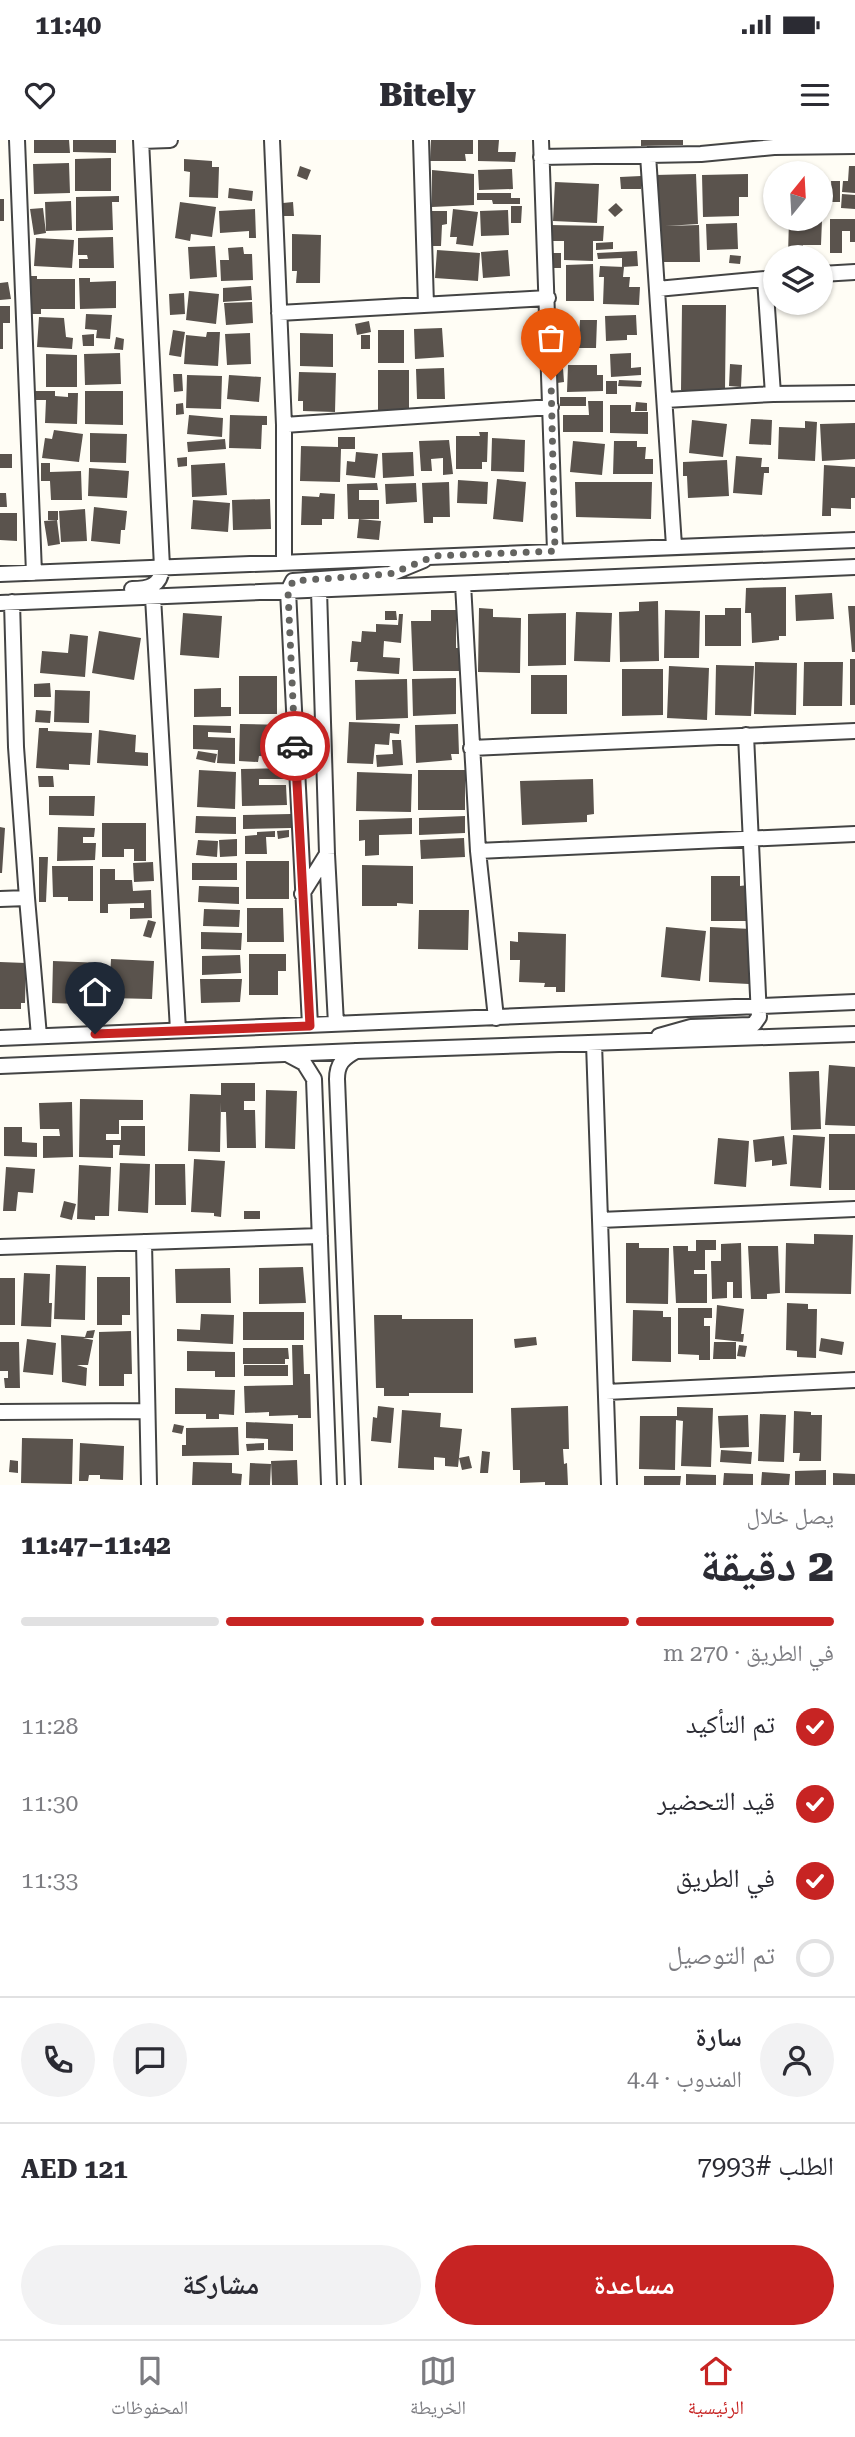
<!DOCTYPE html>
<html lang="ar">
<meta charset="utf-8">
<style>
:root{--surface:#fff;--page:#f2f2f3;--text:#2b2b33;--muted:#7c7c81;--line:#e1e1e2;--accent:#c72423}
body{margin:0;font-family:"Roboto Serif","Noto Naskh Arabic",serif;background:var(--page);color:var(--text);direction:rtl;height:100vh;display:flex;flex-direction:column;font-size:26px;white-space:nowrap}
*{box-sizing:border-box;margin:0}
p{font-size:23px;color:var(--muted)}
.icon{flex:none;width:38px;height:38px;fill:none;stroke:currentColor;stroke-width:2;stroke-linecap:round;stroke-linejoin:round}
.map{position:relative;height:1345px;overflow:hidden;direction:ltr}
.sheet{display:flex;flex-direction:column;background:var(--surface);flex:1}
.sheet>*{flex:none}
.needle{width:46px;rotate:18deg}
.controls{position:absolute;left:763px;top:21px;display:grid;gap:14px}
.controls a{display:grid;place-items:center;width:70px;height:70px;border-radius:50%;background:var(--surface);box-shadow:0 2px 5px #0004;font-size:35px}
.pin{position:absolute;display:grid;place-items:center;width:60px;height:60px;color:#fff;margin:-72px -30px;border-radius:50% 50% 50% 0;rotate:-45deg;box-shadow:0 0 7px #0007}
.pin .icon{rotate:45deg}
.courier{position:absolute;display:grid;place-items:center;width:70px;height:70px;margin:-35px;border:5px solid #c72423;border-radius:50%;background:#fff;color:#222;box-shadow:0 2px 9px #0007}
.head em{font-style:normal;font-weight:800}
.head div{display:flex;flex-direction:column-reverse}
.head{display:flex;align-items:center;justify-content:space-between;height:119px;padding:0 21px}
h1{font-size:46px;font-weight:800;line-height:52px}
.bar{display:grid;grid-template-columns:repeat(4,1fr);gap:10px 7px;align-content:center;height:84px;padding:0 21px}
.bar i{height:9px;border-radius:5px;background:var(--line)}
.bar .active{background:var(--accent)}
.bar p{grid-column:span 4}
.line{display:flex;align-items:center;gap:18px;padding:0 21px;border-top:2px solid var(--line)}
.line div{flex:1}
.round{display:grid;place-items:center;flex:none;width:74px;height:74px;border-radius:37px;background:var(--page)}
ol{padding:0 21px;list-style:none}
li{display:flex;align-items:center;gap:21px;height:77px}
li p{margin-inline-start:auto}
li .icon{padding:7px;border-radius:50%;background:var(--accent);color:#fff;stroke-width:4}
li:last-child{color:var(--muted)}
li i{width:38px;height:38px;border:4px solid var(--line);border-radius:50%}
.action{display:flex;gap:14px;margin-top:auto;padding:14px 21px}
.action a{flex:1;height:80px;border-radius:42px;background:var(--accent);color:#fff;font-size:28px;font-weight:800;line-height:80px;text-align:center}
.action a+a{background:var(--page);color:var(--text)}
.status{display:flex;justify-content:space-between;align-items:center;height:49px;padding:0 35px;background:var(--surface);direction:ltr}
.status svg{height:19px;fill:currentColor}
header{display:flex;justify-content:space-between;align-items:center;height:91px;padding:0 21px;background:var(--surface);font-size:32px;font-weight:800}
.tabs{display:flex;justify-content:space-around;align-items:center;height:98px;border-top:2px solid var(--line);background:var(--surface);font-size:19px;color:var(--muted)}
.tabs a{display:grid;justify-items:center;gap:4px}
.tabs .active{color:var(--accent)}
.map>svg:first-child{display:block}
</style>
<div class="status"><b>11:40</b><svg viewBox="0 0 49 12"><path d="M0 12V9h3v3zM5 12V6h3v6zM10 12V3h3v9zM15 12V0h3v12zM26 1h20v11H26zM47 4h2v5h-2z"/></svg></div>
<header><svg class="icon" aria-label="menu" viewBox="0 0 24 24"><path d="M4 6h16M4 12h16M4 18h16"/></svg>Bitely<svg class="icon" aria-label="heart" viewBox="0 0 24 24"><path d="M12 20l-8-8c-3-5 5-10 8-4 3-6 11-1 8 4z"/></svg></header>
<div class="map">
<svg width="855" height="1345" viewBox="0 0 855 1345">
<rect width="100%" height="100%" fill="#fffdf5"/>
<!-- building -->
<path fill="#5a534d" d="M34,0H69L70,13H34Z
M73,0H116V13L73,12Z
M431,0H473V14H465L466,21H430Z
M478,0H499L498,12H516L515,22L478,21Z
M641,0H683V5L641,6Z
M111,18V51H75V19Z
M184,19L212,21V27H219L218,58L189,57L190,32L184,31Z
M69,23L70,53L34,54L33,24Z
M300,26L311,30L307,40L297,36Z
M849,26H855V53L842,52L843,41H848Z
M512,29L513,49L479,50L478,30Z
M432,30L474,34V65L432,67Z
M696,34L698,84L666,86L699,85L700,122H660L655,35Z
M748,34V57H739V76L703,77L702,35Z
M641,36V49H621L620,37Z
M831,41H840V62H829V56H832Z
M555,42L599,44L597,83L553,81Z
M229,48L253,51L252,61L228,58Z
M477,53H511V58H520V64H493L492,60H477Z
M842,54L855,55V69L841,68Z
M119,56V62H112L113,90L76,91V57Z
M0,59H4V81H0Z
M71,61L72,90L46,91L45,62Z
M180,62L216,67L212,97L191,94L190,101L175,98Z
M293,62L294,76H283V63Z
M616,63L623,70L615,77L608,70Z
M511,66H522L521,83H511Z
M43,68L46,93L34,95L30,69Z
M255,69L256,98H249V91L220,93L219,71Z
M453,69L478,72L473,106L456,104L457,97H450Z
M508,70L509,95L481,96L480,71Z
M431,71H447V84L442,85L441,106H430Z
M789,79L822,80L821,105H803V116L788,115Z
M830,79H855V102H850V91H842V113H830Z
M737,83L738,109L707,110L706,84Z
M550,85L604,86L603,101H593V121L564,120V101H549Z
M292,94L321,95L320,143H296L297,131H292Z
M113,97L114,128H79V119H88L87,115H78V98Z
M36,98L74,100L72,128L34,126Z
M613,102V109L596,110V103Z
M215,106L217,137L190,139L188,107Z
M243,107L244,114H252L253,140L221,141L220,120H229L228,108Z
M437,110L480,113L478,141L435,138Z
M508,110L510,136L483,138L481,112Z
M637,111L638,126L622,127V118L598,119L597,113Z
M551,113H561V128H551Z
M730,115L741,116L740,124L729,123Z
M593,124L594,161H566V125Z
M600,126L624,127L623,137H630L629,147H640L639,165L603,164L604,137H599Z
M30,136H37V139H75V169H41V174H30Z
M79,138H90V142L116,141V168L80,169Z
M8,142L11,159L0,160V143Z
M251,146L252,160L223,162V148Z
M189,151L219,154L216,184L186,180Z
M184,153L185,174L170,175L169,154Z
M252,162L253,183L226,185L224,163Z
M682,165H726L725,250H681Z
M0,166H10V183H3V209H0Z
M86,174L112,175L110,199L96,198L97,190L85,189Z
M636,175L637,195H627V200L606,201L605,176Z
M39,177L64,178L66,197L73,198L72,209L37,207Z
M580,180H597L596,208H573V195H579Z
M369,181L371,192L357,195L355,184Z
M442,188L444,217L415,219L414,189Z
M173,190L185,192L181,217L169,215Z
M378,190H404V223H378Z
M207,192H220L218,226L184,224L186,195L206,197Z
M250,193L251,224L227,225L225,194Z
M300,193L333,194V227L300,226Z
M94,194V206H83L82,195Z
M361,195H370V209H361Z
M116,197L124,199L123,210L114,209Z
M120,213L121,244L85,245L84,214Z
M631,213V228L641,227V235L611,237L610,214Z
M46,214L77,215V247H46Z
M730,224L742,225L741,247L729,246Z
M568,225H597V235H603V251L567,252Z
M444,228L445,259H417L416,229Z
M563,228L564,242L557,243V229Z
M378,230H409V270H378Z
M299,232L336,233L335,272L303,271V261H298Z
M173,234H182L183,251L174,252Z
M187,235L222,236L221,269L186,268Z
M229,235L261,237L259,262L227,259Z
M619,240L642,241L641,247L618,246Z
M606,241H617V254H606Z
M35,251H55V256L68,257V253H78L77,284L45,283L46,260H35Z
M85,251H123V285L85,284Z
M560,257H586V266H560Z
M588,261H603V292H563V275H589Z
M636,262L647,263V271H635Z
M183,263L184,274L176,275V264Z
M610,265H631V272H648V294L610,293Z
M189,275L223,278L222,297L187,294Z
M230,275L267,276V285H262L261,309L229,308Z
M751,279L772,280L771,305L749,304Z
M692,280L727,284L723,317L689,313Z
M805,281L817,282L815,321L778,319L779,287L805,288Z
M855,283V319L822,321L820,284Z
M54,290L83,294L79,322L42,318L45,298L52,299Z
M479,292H488L487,322H482V329H456V296H480Z
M90,293L127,294L126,323L90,322Z
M338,297H355V309H341L340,342L300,341L301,306L338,307Z
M492,298L525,300L524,332L491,331Z
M225,299L226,309L188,312L187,302Z
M449,300L453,334L443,335V318L431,319L432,331H421L419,301Z
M573,301L605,304L602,335L570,332Z
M614,301H637V307H646L645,319H653V334H613Z
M356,312L378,314L375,338L346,335L347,321L355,322Z
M413,312L414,336L383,338L382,313Z
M0,314H12V328H0Z
M736,316L762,318L761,327H769V333H764L762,355L733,353Z
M187,317V326L178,327L177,318Z
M727,320L729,356L688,358L687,336H683V322Z
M41,323H50V332L81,331L82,360H51L50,341H41Z
M225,323L227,355L192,357L191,325Z
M824,325L855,327V358H851V369L831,368V376H822Z
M89,328L129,331L127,358L88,356Z
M497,339L526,342L523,382L493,379Z
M458,340L488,342L487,364L457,363Z
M449,342L450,377H433V383H424L422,343Z
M575,342H652L651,379L576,377Z
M377,343L378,350H359V360H379V379H348L347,344Z
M416,343L417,362L386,364L385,344Z
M0,353H6L7,367H0Z
M320,353L335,354L334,379H322V385H301L302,356L319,357Z
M270,359L271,389L233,390L232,360Z
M193,360L230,363L228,392L191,389Z
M94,367L127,371L125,390H121L120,404L91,401Z
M85,369L87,401L61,402L59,371Z
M48,371H58V380H48Z
M0,373H17V401L0,400Z
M359,379L381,381L379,400L357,398Z
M57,380L60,404L48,406L44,381Z
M786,447V496H779V500L752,503L751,473H745L746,448Z
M832,453L834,479L796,481L795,455Z
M658,461L659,521L620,522L619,472L639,471V462Z
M848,466H855V512H852Z
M479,468L493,469V477L521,478L520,533L478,532Z
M725,468H741V506H705V475H725Z
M431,470H460V479H456V508H463V531H413L411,481H431Z
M665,470L700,471L699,518H664Z
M385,471H396L397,480H385Z
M576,472L612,473L610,522L574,521Z
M183,473L222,476L219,518L180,515Z
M566,473V525L528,526V474Z
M399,474H403L401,503L384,501L383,517L400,518L399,534L357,531L358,522H350L352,501L361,502L362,491L376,492V484L398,485Z
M99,491L141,498L134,540L92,533Z
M70,494L88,496L85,537L40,533L42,511L68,513Z
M850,519H855V565H850Z
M755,522L797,523L796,575L754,574Z
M804,522H843L842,566H803Z
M716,525L754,526L751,576L715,575Z
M669,526L709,528L707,580L667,578Z
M622,529H663V575L622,576Z
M531,535H567V574H531Z
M239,536H277V574H239Z
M456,538V574L413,576L412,539Z
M407,539L408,578L356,580L355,540Z
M50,543L51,557H34V544Z
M221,548V567H231V576L194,577V549Z
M55,550L90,551L89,583L54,582Z
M36,570L51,571L50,583L35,582Z
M349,582L400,584L399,594L390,593L389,605L375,604L373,624L347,623Z
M240,584L287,585L288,617L259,616L258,622L239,621Z
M458,584L459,614H451L452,620L416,623L415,585Z
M193,585L231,586V593L208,592V597L235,598V624L217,623L218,610L193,609Z
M39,588H48V591L92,593L90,625L69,624V630L36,628Z
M99,590L136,595L135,612L148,613V626L97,623Z
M392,600H401L403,625L377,627L376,615L393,614Z
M198,611L217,614L215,623L196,619Z
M285,628V639H259V645H286L287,665L242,666L241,629Z
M199,630L236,632L235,669L197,667Z
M418,630H465V670H418Z
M357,632L412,634L411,672L356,671Z
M38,636H53L54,647H39Z
M593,639L594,674L587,675V682L522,685L520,641Z
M49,656H95L94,676L49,675Z
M291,674V688L243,689V675Z
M196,676L236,677V694L195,693Z
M465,676V693L419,695V678Z
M412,678V694L379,695V715L365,716V700L359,701V680Z
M102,683H146V721H134V709H124V717H102Z
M0,687L5,688L2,733H0Z
M58,687L95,688L94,697H83V703H96L95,720L57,721Z
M289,690V697L278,699L277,691Z
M275,691V697H266L267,714H245V696L257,695V692Z
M464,698L465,717L421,719L420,700Z
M237,699V716L220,717L219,700Z
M198,700L218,701L217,717L196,715Z
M39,717H48L46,762H39Z
M246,721H289V759H246Z
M153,722L154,741L134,742L133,723Z
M192,723H237V740H192Z
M362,725L413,726V764L397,763V766H362Z
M52,726H93V761H68V757H53Z
M100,729H115V740H132L133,751L151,750L152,778L130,779V768H144V763L108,764V773H100Z
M711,736H740V746L748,745L752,781H711Z
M199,746L239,747V764L198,762Z
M247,768H283L284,802H247Z
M204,769L240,770L239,787L203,786Z
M419,770H469L468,810L418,809Z
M148,780L156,782L151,798L143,796Z
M666,787L706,791L700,841L661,837Z
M710,787L751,789L749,844L709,842Z
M201,792L242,793L241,810L201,809Z
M518,792L566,794L565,852H556V847H544L545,843L519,842L520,820H510V801L518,802Z
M249,814H286V831H278V855H249Z
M240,815L241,833L202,835V816Z
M111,819L154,821L152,859L109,858Z
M53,821L103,823L102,854H79L78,864L52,863Z
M0,822L26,823L25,863H21V869H0Z
M200,839H242L240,862L201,863Z
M829,925L855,927V986L825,985Z
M819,931L821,989L791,990L789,932Z
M221,943H255V961H244V970H255L256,1008H227L226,972H221V962L220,1012L188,1011L190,954L221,955Z
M266,950L297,951L295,1009L265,1008Z
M80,959L143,960V980H119V994H106V1000H121V986H145V1016L119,1015L120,1005H113V1018L79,1017Z
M72,962L73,1017L43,1018V996H60L59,989H40L39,963Z
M4,987H22V1002L37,1003V1017L4,1016Z
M829,994H855V1050H829Z
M793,995L825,997L821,1048L790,1046Z
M784,996L787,1024L772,1026V1020L755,1022L753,1000Z
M718,998L749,1001L746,1047L714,1044Z
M194,1019L225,1021L221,1077L214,1076V1073L191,1072Z
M120,1023L150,1024L148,1073L118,1071Z
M155,1024H185L186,1065H155Z
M79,1025L111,1027L109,1076H95V1080L77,1079Z
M6,1027L35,1029L33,1053L18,1052L16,1071H3Z
M64,1061L76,1064L72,1080L60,1077Z
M244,1071H260V1079H244Z
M814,1094L853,1095L851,1154L785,1153L786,1103L814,1104Z
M696,1100H716V1110H705V1130H694V1134H707V1163H676L673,1106H688V1111H696Z
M626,1103H639V1108H669L668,1164L626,1163Z
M741,1103L742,1158H733V1142H727V1158L712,1159L711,1121H721V1104Z
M748,1106H778L780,1153L767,1154V1159H751Z
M56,1125L86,1126L85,1180L54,1179Z
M303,1127L306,1163L259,1164V1128Z
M230,1128L231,1163H176L175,1129Z
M24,1133L50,1134L49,1163H52L51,1187L21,1186Z
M97,1137H130V1175H122V1185H97Z
M0,1138H15V1185H0Z
M787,1163L808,1164V1169H817L816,1218L797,1217V1211L786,1210Z
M717,1165L744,1169L741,1194H744L743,1202L715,1199Z
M678,1168H712V1178H704V1186H710V1220H699V1215L678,1214Z
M633,1170L663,1171V1177H671V1222L632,1221Z
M243,1172H304V1200H243Z
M201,1174L234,1175L233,1204L177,1201V1189L200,1190Z
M374,1175H402V1179H473V1253H409V1256H384V1248H376Z
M95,1190L93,1198H83L93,1200L88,1225H77L87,1228L86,1246L62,1242L61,1195L85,1197L87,1191Z
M131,1191L132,1234H124V1246H99V1192Z
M536,1197L537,1205L515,1208L514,1199Z
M821,1198L844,1202L842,1215L819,1211Z
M27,1199L56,1203L53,1235L23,1232Z
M0,1202H19L20,1248H5L4,1238H8V1231H0Z
M714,1202H736V1219H713Z
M292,1205H303L304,1234H310L311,1278H298V1275L269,1276V1272L245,1273L244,1246L293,1245Z
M739,1205L747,1206L745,1217L737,1216Z
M243,1208H288L289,1219H285V1224H243Z
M187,1211L235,1212V1237H215V1231H187Z
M244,1225H288V1236H244Z
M175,1248L235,1250L234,1275L219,1274V1279H206V1274H175Z
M378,1266L394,1268L391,1303L371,1301L373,1277L377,1278Z
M568,1266L569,1309H563L564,1324L567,1323L568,1345H545V1342L520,1343V1330H513L511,1268Z
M677,1267L713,1268L711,1327L681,1326L683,1281L676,1280L675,1330L639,1329L640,1276H677Z
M402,1270L441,1273L440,1287L462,1289L458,1327L445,1326V1318L434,1317V1330L398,1328Z
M794,1271L811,1272V1275H822L821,1321H799L800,1313H793Z
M760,1274L786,1275L784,1322L758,1321Z
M748,1275L749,1307L720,1308L718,1276Z
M246,1282L293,1284V1311L268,1310V1299L246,1298Z
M174,1284L184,1286L182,1294L172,1292Z
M238,1287L239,1315L182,1316V1305H186V1288Z
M22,1298L73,1299L72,1344L21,1343Z
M80,1303L124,1306L123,1340L100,1339V1335H89L88,1341H79Z
M264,1303V1310L247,1311L246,1304Z
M721,1310L752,1312L751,1324L720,1322Z
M482,1311L490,1312L488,1333H480Z
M469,1316L472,1328L462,1330L459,1318Z
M10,1320L18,1321V1333L9,1332Z
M297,1320L298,1345H272L271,1321Z
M193,1322L232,1323V1333L242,1334L241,1345H192Z
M250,1323L271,1324L270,1345H249Z
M826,1330V1345H795V1331Z
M762,1332L790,1334L789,1345H761Z
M724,1333L753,1334V1345H723Z
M833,1333L855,1334V1345H833Z
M686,1334L716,1335V1345H686Z
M644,1336H681L680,1345H644Z"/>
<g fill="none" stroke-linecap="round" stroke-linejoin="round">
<defs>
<path id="minor" d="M17,0L34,433
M272,0L284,285L551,267
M421,0L426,165
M541,0L555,411
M141,1L170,0
M648,15L674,406
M541,17L701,14L774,7L855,6
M821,134L855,132
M765,139L773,254
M657,149L775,138
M279,173L548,158
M665,260L773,254L855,253
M284,285V422
M0,434L855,400
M463,444L478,711L496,878
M132,449C149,449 161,446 162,427L141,0
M319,450L327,714L336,884
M153,457L178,890
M0,463L855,427
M471,608L855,591
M478,711L855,694
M302,754L327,714
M27,758L39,896
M0,759L27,758L16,607L12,462
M310,885L288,451L293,441L390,434L424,420
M659,896L691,887L750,885L754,884L759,877L746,595
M0,898L855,862
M594,903L600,1080L855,1069
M289,915L304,923L314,939L329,1345
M0,926L357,911L855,894
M600,1080L609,1345
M144,1102L149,1345
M0,1107L320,1096
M606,1252L855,1240
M0,1272L146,1271
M353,1345L337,939C337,924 343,918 356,911"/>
</defs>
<!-- minor casing -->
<use href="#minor" stroke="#444" stroke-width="18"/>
<!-- minor -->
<use href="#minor" stroke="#fff" stroke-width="14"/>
</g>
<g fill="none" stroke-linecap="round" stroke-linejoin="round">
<!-- done -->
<path stroke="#646461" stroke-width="7" stroke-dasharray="0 12.6" d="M295,606L288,452L293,441L390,434L435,416L555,411L551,240"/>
<!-- route -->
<path stroke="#c72423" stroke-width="9" d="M95,894L310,886L295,606"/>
</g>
</svg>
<div class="controls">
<a><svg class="needle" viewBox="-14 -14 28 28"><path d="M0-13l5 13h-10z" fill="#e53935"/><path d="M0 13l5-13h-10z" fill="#7c7c81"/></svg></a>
<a><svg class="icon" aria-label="layers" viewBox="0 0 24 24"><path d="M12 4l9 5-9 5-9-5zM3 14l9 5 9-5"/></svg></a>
</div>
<div class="pin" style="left:551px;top:240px;background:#ea580c"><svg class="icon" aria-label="bag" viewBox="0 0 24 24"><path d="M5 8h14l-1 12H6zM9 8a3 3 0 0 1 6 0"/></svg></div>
<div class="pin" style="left:95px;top:894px;background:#1f2937"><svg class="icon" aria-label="home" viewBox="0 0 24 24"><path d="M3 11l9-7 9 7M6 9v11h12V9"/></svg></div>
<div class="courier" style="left:295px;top:606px"><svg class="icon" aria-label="car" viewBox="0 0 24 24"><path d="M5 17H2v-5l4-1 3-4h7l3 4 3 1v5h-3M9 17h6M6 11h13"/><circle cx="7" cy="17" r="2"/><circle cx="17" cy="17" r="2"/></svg></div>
</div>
<section class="sheet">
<div class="head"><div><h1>2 دقيقة</h1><p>يصل خلال</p></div><em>11:42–11:47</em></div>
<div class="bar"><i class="active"></i><i class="active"></i><i class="active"></i><i></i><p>في الطريق · 270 m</p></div>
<ol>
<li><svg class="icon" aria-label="check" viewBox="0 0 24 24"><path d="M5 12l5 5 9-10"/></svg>تم التأكيد<p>11:28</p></li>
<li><svg class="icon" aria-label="check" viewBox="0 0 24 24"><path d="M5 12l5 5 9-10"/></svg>قيد التحضير<p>11:30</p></li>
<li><svg class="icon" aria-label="check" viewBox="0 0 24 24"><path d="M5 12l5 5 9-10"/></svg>في الطريق<p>11:33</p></li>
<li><i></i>تم التوصيل</li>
</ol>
<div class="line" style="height:126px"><a class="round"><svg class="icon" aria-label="person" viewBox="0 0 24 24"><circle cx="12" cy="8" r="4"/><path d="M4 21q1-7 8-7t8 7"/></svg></a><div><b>سارة</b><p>المندوب · 4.4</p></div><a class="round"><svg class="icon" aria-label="chat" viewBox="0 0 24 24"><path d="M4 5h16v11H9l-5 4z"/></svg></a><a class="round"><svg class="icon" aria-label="phone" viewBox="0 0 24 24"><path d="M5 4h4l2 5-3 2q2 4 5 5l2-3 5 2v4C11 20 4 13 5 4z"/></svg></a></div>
<div class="line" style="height:91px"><div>الطلب #7993</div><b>AED 121</b></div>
<div class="action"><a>مساعدة</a><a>مشاركة</a></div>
</section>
<nav class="tabs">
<a class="active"><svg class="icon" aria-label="home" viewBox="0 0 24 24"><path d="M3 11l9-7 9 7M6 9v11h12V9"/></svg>الرئيسية</a>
<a><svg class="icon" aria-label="map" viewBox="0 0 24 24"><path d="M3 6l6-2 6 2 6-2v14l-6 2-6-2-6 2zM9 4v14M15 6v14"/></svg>الخريطة</a>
<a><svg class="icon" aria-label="saved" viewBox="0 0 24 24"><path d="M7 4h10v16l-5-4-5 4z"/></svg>المحفوظات</a>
</nav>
